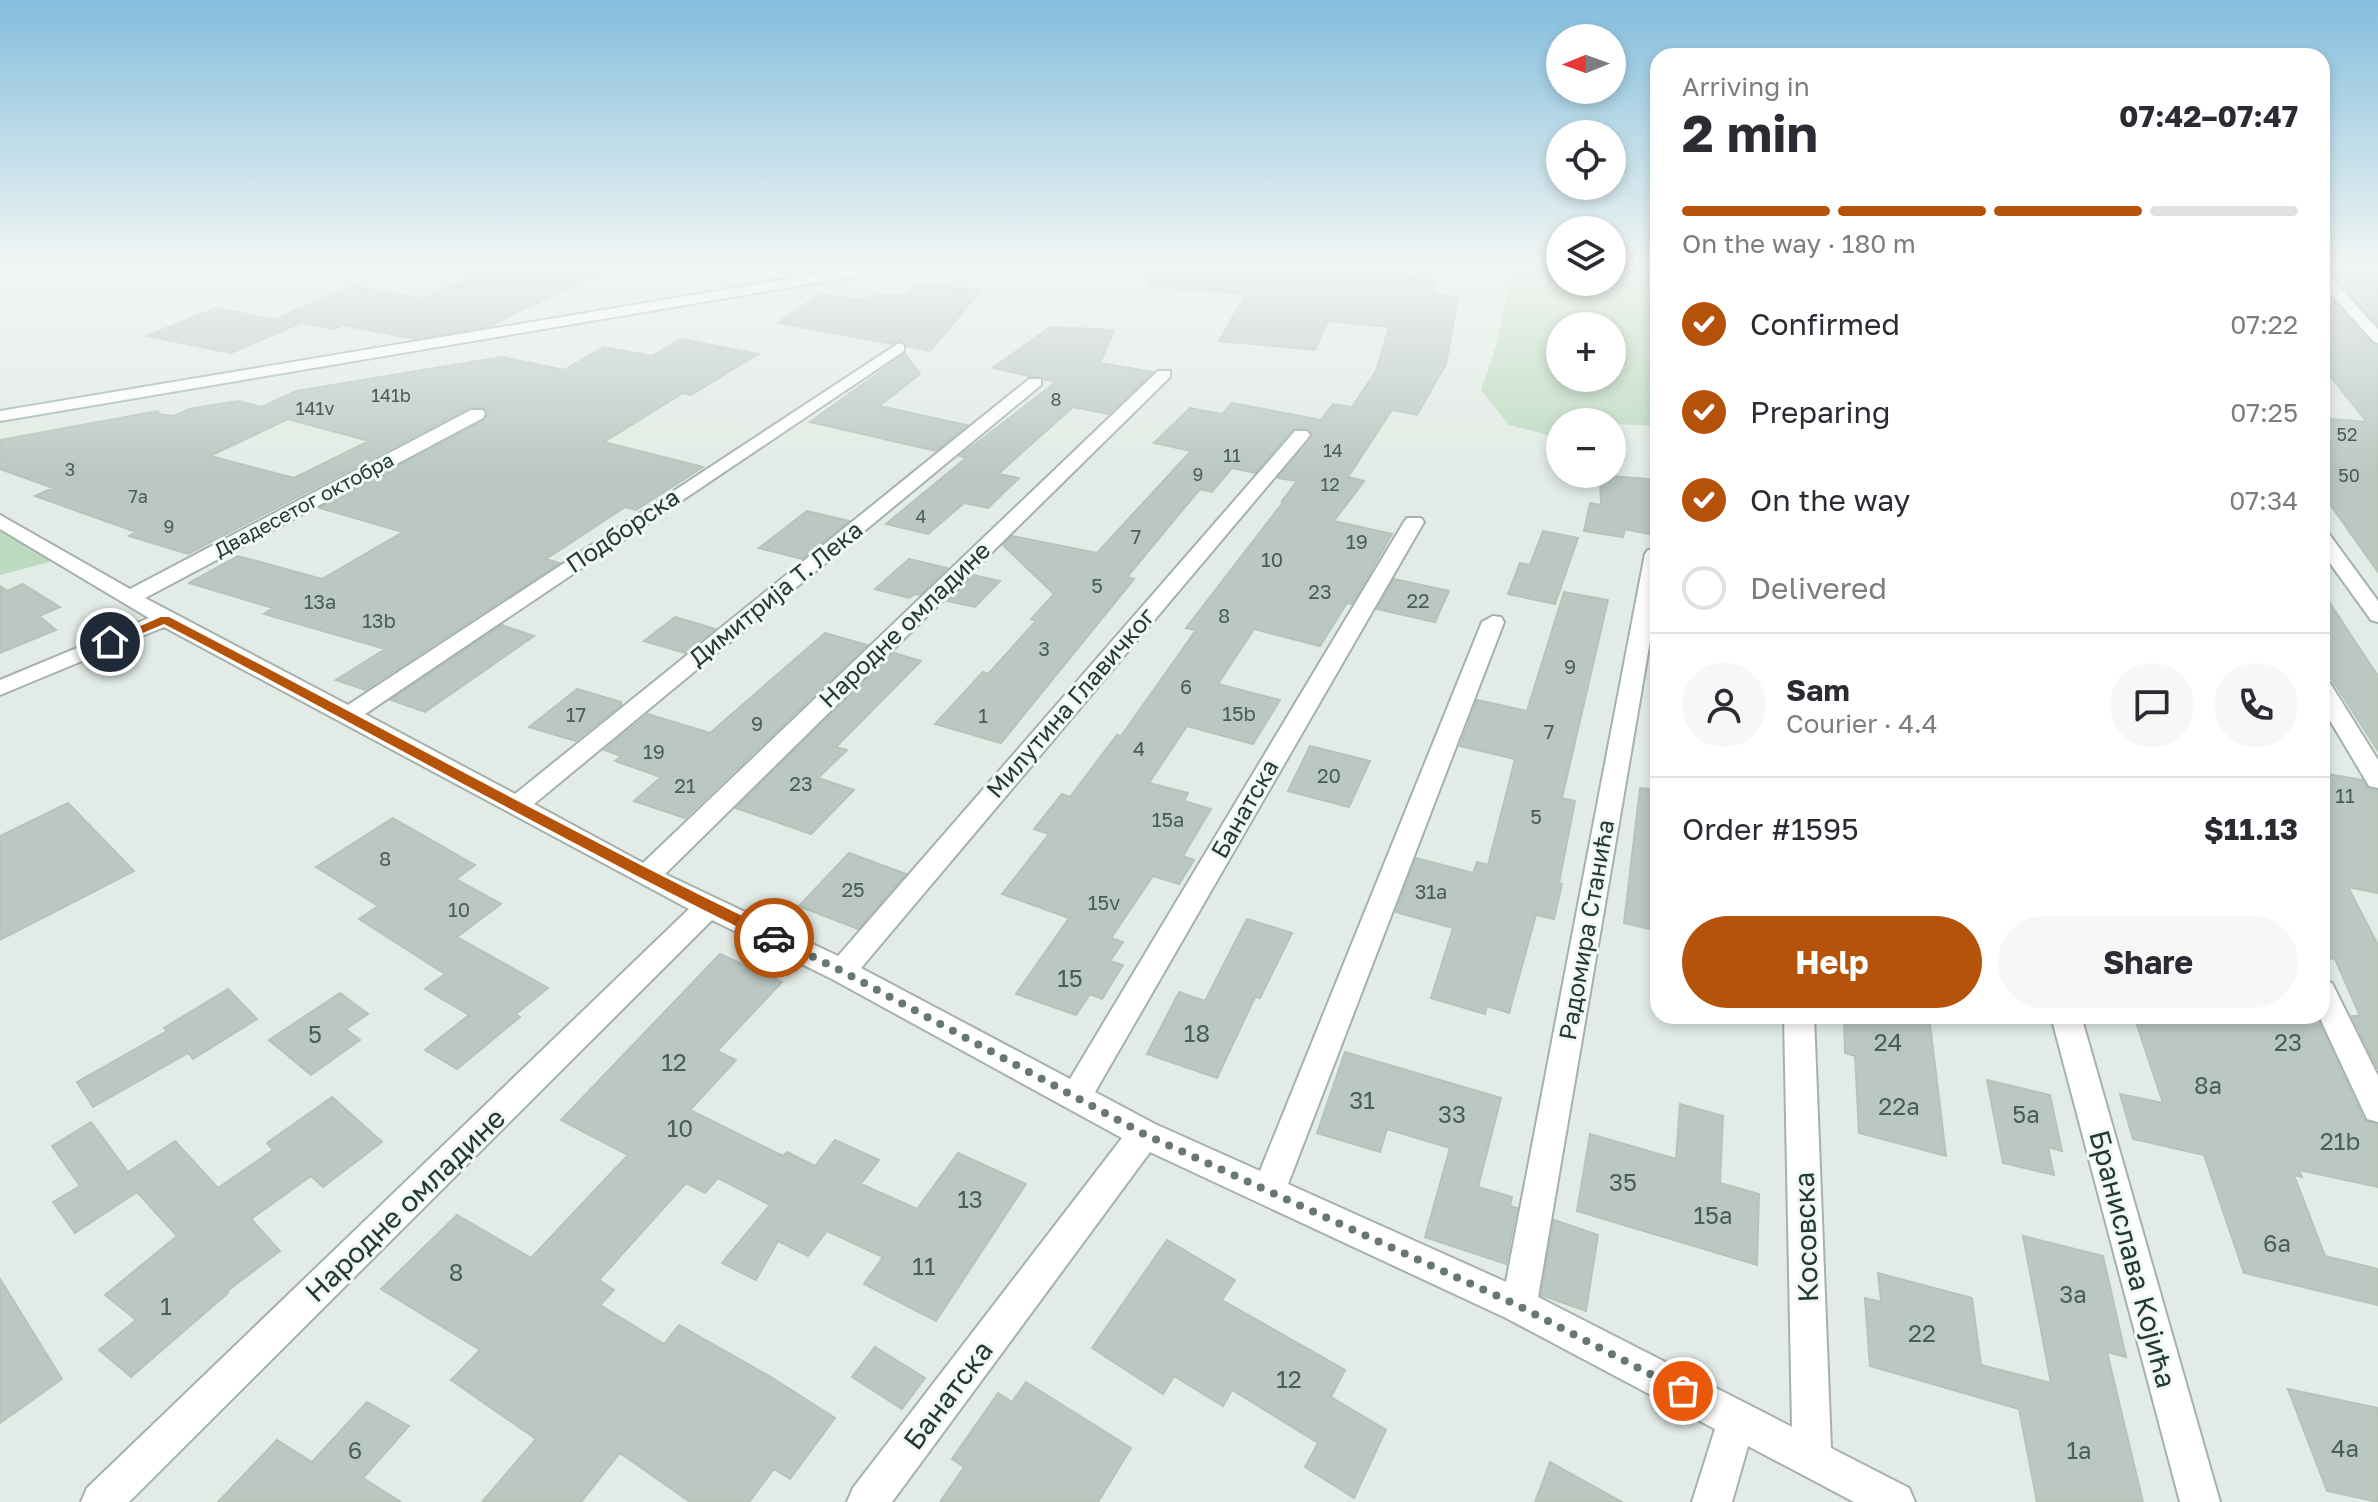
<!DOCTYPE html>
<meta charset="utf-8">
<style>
:root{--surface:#fff;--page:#f7f7f7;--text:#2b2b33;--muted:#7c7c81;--line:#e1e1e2;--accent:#b45309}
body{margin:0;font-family:"Golos Text",sans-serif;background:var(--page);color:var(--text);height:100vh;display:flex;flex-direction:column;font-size:30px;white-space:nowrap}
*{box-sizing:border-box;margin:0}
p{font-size:26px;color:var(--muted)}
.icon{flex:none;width:44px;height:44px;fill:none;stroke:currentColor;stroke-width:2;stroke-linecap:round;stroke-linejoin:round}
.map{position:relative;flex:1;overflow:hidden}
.details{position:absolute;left:1650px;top:48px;width:680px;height:976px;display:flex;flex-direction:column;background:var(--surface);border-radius:24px;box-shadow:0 4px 12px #0003}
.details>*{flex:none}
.needle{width:52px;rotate:269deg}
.tools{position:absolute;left:1546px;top:24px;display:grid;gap:16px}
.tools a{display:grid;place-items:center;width:80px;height:80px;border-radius:50%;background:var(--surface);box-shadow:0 4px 12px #0003;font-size:40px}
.pin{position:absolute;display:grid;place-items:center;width:68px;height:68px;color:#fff;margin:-34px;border:4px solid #fff;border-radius:50%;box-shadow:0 2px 8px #0007}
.courier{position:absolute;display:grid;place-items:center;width:80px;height:80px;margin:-40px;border:6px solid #b45309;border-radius:50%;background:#fff;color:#222;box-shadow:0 2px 10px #0007}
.summary em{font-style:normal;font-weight:700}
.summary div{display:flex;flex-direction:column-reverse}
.summary{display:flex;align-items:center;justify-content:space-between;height:136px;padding:0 32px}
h1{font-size:52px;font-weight:700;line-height:60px}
.bar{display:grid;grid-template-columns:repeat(4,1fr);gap:12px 8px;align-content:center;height:96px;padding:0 32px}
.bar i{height:10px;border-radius:6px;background:var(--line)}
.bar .active{background:var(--accent)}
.bar p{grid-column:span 4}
.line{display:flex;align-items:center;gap:20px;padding:0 32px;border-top:2px solid var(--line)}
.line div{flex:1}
.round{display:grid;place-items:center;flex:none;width:84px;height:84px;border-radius:42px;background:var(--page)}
ol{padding:0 32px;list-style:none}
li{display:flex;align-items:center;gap:24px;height:88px}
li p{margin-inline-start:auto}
li .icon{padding:8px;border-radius:50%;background:var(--accent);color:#fff;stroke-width:4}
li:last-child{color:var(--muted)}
li i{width:44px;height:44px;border:4px solid var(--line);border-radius:50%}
.cta{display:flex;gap:16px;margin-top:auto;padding:16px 32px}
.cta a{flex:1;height:92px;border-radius:48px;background:var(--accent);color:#fff;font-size:32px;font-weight:700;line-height:92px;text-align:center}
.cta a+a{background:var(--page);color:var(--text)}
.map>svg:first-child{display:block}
</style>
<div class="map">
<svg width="2378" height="1502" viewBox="0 0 2378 1502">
<rect width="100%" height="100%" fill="#e2ebe5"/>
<!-- green -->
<path fill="#bcdac0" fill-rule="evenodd" d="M1514,264H1560V282H1612V264H1658V426L1617,424L1612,431V422H1560V438L1509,425L1481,390L1497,343ZM1560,326H1612V378H1560Z
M10,528L64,558L0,575V532Z"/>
<!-- building -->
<path fill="#bac8c1" stroke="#b5c4bb" stroke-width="2" fill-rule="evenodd" d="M502,264H617L490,326L413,339L343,325L334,329L278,318L353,286L423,299Z
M1151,264H1405L1400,277L1437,280L1432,294L1458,297L1446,364L1417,415L1392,410L1348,477L1364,481L1334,521L1392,534L1352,604L1347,603L1320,646L1254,629L1218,684L1280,700L1253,744L1187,726L1149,783L1188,793L1184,801L1211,809L1183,856L1194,860L1179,884L1153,876L1111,938L1123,942L1110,961L1123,965L1102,999L1090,994L1076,1015L1016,994L1069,918L1002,894L1049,834L1034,829L1062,794L1070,797L1117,735L1121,736L1196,630L1186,628L1284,501H1282L1297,481L1278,478L1312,433L1307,428L1293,429L1255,473L1232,468L1212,492L1200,489L1127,577L1134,579L1001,743L935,724L983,672L988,674L1036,621L1031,619L1054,594L1003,545L1012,536L1097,553L1191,451L1154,443L1190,408L1222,414L1232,403L1321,420L1333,404L1352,407L1376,371L1389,327L1328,321L1315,350L1219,341L1246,294L1150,286Z
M2328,270L2378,275V325L2329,271Z
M916,285L981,290L930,351L907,346L900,340L892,344L778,323L820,294L868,301L875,294L906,296Z
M2322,288L2371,343L2378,346V572L2322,493V418L2367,422L2322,366Z
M216,308L298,324L231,353L147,336Z
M1050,327L1114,330L1100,363L1153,372L1108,414L1073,407L998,474L1019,478L988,508L964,503L928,534L886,524L966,458L960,456L1056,382L993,368Z
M681,339L758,354L691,395L683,393L604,442L703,467L636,510L625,507L546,559L559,563L365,690L336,680L385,649L264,614L273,608L189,583L238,556L322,579L403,532L320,508L484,421L488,413L483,407H470L188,554L129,536L136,532L35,496L53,488L0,469V440L158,411L159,414L174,416L189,409L238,401L262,407L296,391L502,357L564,370L604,347L652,356ZM288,419L369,441L294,478L210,456Z
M905,354L920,374L879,406L967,425L936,451L810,422Z
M1600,475L1658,480L1649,534L1625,529L1623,537L1584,531L1590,503L1601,505Z
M807,511L849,521L802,559L759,548Z
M1543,531L1578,538L1555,604L1508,594L1520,563L1530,565Z
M909,559L947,568L920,595L915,594L909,598L875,589Z
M973,575L1000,581L975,607L947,601Z
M1394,579L1449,591L1435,622L1377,609Z
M23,584L60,607L39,616L56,630L0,653V586L7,591Z
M2322,591L2378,676V751L2322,664Z
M1564,592L1608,600L1562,798L1575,801L1559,883L1562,884L1554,919L1536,915L1509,1013L1487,1006L1485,1014L1431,998L1453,928L1396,912L1416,858L1473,873L1477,862L1488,865L1515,759L1460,746L1477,700L1527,711Z
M675,617L715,629L685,653L644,641Z
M502,625L534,636L425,712L391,700Z
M825,633L867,645L685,818L634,801L661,777L615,761L621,756L604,750L648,714L710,733Z
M894,653L921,661L836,747L847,750L818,778L854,790L811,834L736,808Z
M577,689L621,702V705L575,741L529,727Z
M1310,746L1370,761L1349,807L1288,791Z
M2322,773L2362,780L2368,789L2378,791V893L2348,887L2378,945V1069L2352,1016H2360L2335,959L2322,957Z
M1640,788L1658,790V931L1624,923Z
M68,803L134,871L0,940V836Z
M393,818L475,865L456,879L501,904L457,937L548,988L516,1014L520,1017L457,1069L425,1050L469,1015L425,989L445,974L359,919L378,906L316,867Z
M849,853L906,874L858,929L799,906Z
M1247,919L1292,933L1260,998L1255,997L1217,1078L1147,1054L1179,992L1205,1001Z
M720,954L782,982L717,1051L736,1060L690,1110L783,1156L787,1152L815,1166L835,1140L879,1160L861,1184L917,1209L958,1153L1026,1184L936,1321L864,1284L883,1257L827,1231L808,1256L778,1241L756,1280L722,1263L770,1205L718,1178L705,1193L686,1183L599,1280L614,1290L600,1305L664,1344L679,1325L771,1377L835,1418L790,1479L774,1469L749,1502H690L620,1453L581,1502H482L536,1439L451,1380L480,1350L381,1289L457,1215L531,1258L628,1155L561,1120Z
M228,989L257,1019L193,1059L188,1053L93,1107L77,1082L167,1031L164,1028Z
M340,993L368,1014L346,1029L360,1040L311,1075L269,1040Z
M1844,1016H1929L1946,1156L1859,1133L1855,1056L1845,1053Z
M2134,1016H2316L2364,1120L2378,1125V1187L2299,1170L2302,1177L2294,1175L2325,1256L2378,1269V1305L2244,1273L2204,1155L2133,1139L2120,1094L2163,1103Z
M1345,1052L1501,1098L1478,1187L1512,1197L1510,1206L1517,1208L1506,1264L1425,1237L1450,1148L1387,1129L1380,1152L1317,1133Z
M1987,1080L2050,1095L2062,1151L2048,1147L2054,1175L2003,1163Z
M332,1097L382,1142L323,1187L311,1176L251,1219L280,1251L226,1292L228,1293L131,1377L99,1350L136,1320L105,1295L177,1236L137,1192L75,1233L53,1202L80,1186L52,1146L91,1122L128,1172L175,1141L218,1188L273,1150L267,1143Z
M1680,1104L1723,1116L1720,1183L1759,1194L1757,1265L1577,1211L1590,1134L1676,1159Z
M1554,1220L1598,1235L1586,1311L1541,1295Z
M2023,1236L2103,1256L2126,1357L2107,1352L2143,1502H2037L2019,1409L1870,1366L1865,1298L1881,1302L1878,1273L1972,1298L1981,1365L2051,1383Z
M1167,1240L1235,1280L1222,1300L1345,1370L1331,1397L1386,1430L1354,1498L1305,1467L1318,1443L1232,1390L1223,1406L1174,1376L1163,1394L1092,1348Z
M0,1279L62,1379L0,1423Z
M875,1347L925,1378L902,1409L852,1377Z
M1026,1382L1131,1448L1098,1502H940L964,1467L952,1459L998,1393L1012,1402Z
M2288,1389L2378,1408V1502L2327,1491Z
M367,1402L409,1426L363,1478L401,1502H218L277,1440L312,1462Z
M1550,1462L1622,1502H1535Z"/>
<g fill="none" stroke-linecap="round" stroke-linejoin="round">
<defs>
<path id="minor" d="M742,264H762L786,276L774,279Z
M2322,272L2327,273L2378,329V343L2373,341L2322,284Z
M899,343L904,345V351L365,714L515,794L1029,379H1041V385L534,804L643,863L1158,371H1170V377L665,874L838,956L1295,431H1307L1310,435L1307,439L861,968L1070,1079L1404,522L1407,518H1421L1424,522L1095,1092L1155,1124L1260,1171L1482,622L1493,616L1501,617L1504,622L1288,1184L1506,1282L1645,554L1648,550L1658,549V594L1538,1297L1792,1427L1784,1016H1814L1831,1448L1909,1488L1915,1502H1854L1748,1446L1732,1502H1692L1715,1429L1506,1318L1150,1152L892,1502H847L853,1488L1122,1138L832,979L712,920L129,1502H81L87,1488L689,909L164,627L0,695V680L149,618L0,529V515L130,589L471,410H483L485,414L483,418L145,598L348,705Z
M2322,532L2329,534L2378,601V622L2371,620L2322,552Z
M2322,681L2330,683L2378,760V788L2369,786L2322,707Z
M2322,980L2332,983L2378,1076V1122L2367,1119L2319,1016H2322Z
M2051,1016H2081L2220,1502H2180Z"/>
<path id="secondary" d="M878,264H911L904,268L0,421V411Z"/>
</defs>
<!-- minor casing -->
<use href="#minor" stroke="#a5b2ab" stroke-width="4"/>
<!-- secondary casing -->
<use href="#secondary" stroke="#a1b6ab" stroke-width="4"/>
<!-- minor -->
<use href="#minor" fill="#fff" fill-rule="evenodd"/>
<!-- secondary -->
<use href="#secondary" fill="#fff" fill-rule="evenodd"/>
</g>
<!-- sky -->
<linearGradient id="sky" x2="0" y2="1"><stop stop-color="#84bedd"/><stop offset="0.56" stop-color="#f2f6f3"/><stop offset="1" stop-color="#f2f6f3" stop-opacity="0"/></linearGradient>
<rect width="2378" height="475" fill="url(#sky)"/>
<!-- route -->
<path fill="#b45309" d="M161,617H169C372,722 573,834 779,934L781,938L779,942H768C564,842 366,729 164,624L114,645L104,642Z"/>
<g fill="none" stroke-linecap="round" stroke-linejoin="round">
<!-- done -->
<path stroke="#667870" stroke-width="8" stroke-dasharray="0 14.4" d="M774,938L842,971L1144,1134L1519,1306L1683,1391"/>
</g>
<g text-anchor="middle" stroke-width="6" stroke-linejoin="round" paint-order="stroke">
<!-- far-number labels -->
<g font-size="18" fill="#495e55">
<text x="391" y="402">141b</text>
<text x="1056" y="406">8</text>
<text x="315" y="415">141v</text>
<text x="2347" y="441">52</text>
<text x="1333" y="457">14</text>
<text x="1232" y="462">11</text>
<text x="70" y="476">3</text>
<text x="1198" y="481">9</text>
<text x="2349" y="482">50</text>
<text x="1330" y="491">12</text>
<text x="138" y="503">7a</text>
<text x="921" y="523">4</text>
<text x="169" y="533">9</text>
</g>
<!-- far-street labels -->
<g font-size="20" fill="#233a31" stroke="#f2f8f4">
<text transform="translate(304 505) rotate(-28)" y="7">Двадесетог октобра</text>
</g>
<!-- number labels -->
<g font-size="20" fill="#495e55">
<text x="1136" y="544">7</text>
<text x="1357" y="549">19</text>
<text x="1272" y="567">10</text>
<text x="1097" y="593">5</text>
<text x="1320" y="599">23</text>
<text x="1418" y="608">22</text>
<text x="320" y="609">13a</text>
<text x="1224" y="623">8</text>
<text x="379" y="628">13b</text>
<text x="1044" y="656">3</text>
<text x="1570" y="674">9</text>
<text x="1186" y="694">6</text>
<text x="1239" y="721">15b</text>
<text x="576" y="722">17</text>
<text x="983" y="723">1</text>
<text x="757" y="731">9</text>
<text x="1549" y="739">7</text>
<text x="1139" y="756">4</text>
<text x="654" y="759">19</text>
<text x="1329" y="783">20</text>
<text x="801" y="791">23</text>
<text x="685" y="793">21</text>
<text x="2345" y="803">11</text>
<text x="1536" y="824">5</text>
<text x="1168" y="827">15a</text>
<text x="385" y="866">8</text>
<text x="853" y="897">25</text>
<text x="1431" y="899">31a</text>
<text x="1104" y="910">15v</text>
<text x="459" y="917">10</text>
</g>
<!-- street labels -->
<g font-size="24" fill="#233a31" stroke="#f2f8f4">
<text transform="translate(623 531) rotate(-34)" y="8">Подборска</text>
<text transform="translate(776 594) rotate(-39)" y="8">Димитрија Т. Лека</text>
<text transform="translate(905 625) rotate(-44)" y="8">Народне омладине</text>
<text transform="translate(1071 703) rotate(-49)" y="8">Милутина Главичког</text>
<text transform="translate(1245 809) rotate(-60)" y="8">Банатска</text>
<text transform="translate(1587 930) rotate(-80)" y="8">Радомира Станића</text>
</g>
<!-- near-number labels -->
<g font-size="24" fill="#495e55">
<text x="1070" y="987">15</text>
<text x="1197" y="1042">18</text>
<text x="315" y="1043">5</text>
<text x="1888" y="1051">24</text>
<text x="2288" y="1051">23</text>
<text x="674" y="1071">12</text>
<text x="2208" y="1094">8a</text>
<text x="1362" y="1109">31</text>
<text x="1899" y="1115">22a</text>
<text x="1452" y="1123">33</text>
<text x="2026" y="1123">5a</text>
<text x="680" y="1137">10</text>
<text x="2340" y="1150">21b</text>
<text x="1623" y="1191">35</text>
<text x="970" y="1208">13</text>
<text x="1713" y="1224">15a</text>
<text x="2277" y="1252">6a</text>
<text x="924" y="1275">11</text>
<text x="456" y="1281">8</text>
<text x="2073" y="1303">3a</text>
<text x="166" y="1315">1</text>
<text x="1922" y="1342">22</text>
<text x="1289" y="1388">12</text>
<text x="2345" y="1457">4a</text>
<text x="355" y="1459">6</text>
<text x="2079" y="1459">1a</text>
</g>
<!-- near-street labels -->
<g font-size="28" fill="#233a31" stroke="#f2f8f4">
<text transform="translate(405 1205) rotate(-44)" y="10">Народне омладине</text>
<text transform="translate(1806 1237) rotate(-92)" y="10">Косовска</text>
<text transform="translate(2133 1259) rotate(75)" y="10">Бранислава Којића</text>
<text transform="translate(948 1395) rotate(-53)" y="10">Банатска</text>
</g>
</g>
</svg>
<div class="tools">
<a><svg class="needle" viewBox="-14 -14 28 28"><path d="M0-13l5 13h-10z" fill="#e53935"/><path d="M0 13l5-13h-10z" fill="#7c7c81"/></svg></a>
<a><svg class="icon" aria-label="locate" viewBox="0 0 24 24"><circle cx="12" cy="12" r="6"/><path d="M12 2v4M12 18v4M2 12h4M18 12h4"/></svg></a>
<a><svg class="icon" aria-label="layers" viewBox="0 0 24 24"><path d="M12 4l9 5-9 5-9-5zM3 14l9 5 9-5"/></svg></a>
<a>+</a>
<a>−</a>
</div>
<div class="pin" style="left:1683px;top:1391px;background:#ea580c"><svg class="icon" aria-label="bag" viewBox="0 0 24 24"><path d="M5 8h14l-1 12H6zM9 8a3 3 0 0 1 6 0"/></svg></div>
<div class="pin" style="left:110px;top:642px;background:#1f2937"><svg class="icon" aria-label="home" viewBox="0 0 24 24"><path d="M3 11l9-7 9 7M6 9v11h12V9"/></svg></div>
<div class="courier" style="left:774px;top:938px"><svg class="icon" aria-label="car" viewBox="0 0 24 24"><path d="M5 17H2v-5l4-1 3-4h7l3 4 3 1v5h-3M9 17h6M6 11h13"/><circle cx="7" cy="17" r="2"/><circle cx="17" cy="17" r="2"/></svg></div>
<section class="details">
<div class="summary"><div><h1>2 min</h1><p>Arriving in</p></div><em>07:42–07:47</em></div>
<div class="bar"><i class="active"></i><i class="active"></i><i class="active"></i><i></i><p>On the way · 180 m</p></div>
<ol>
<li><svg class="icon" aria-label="check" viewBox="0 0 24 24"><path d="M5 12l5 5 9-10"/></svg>Confirmed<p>07:22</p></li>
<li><svg class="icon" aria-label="check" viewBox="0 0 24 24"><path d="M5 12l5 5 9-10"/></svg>Preparing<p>07:25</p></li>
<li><svg class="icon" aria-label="check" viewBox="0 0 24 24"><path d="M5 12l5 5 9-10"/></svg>On the way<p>07:34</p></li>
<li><i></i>Delivered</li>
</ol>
<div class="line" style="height:144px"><a class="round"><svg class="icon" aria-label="person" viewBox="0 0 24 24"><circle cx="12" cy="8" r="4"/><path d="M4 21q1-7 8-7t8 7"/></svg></a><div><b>Sam</b><p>Courier · 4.4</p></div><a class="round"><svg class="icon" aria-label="chat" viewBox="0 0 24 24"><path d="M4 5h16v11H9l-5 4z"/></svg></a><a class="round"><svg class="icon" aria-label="phone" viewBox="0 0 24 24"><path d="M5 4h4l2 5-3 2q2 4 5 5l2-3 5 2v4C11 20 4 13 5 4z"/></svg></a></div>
<div class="line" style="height:104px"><div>Order #1595</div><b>$11.13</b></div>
<div class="cta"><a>Help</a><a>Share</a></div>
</section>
</div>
